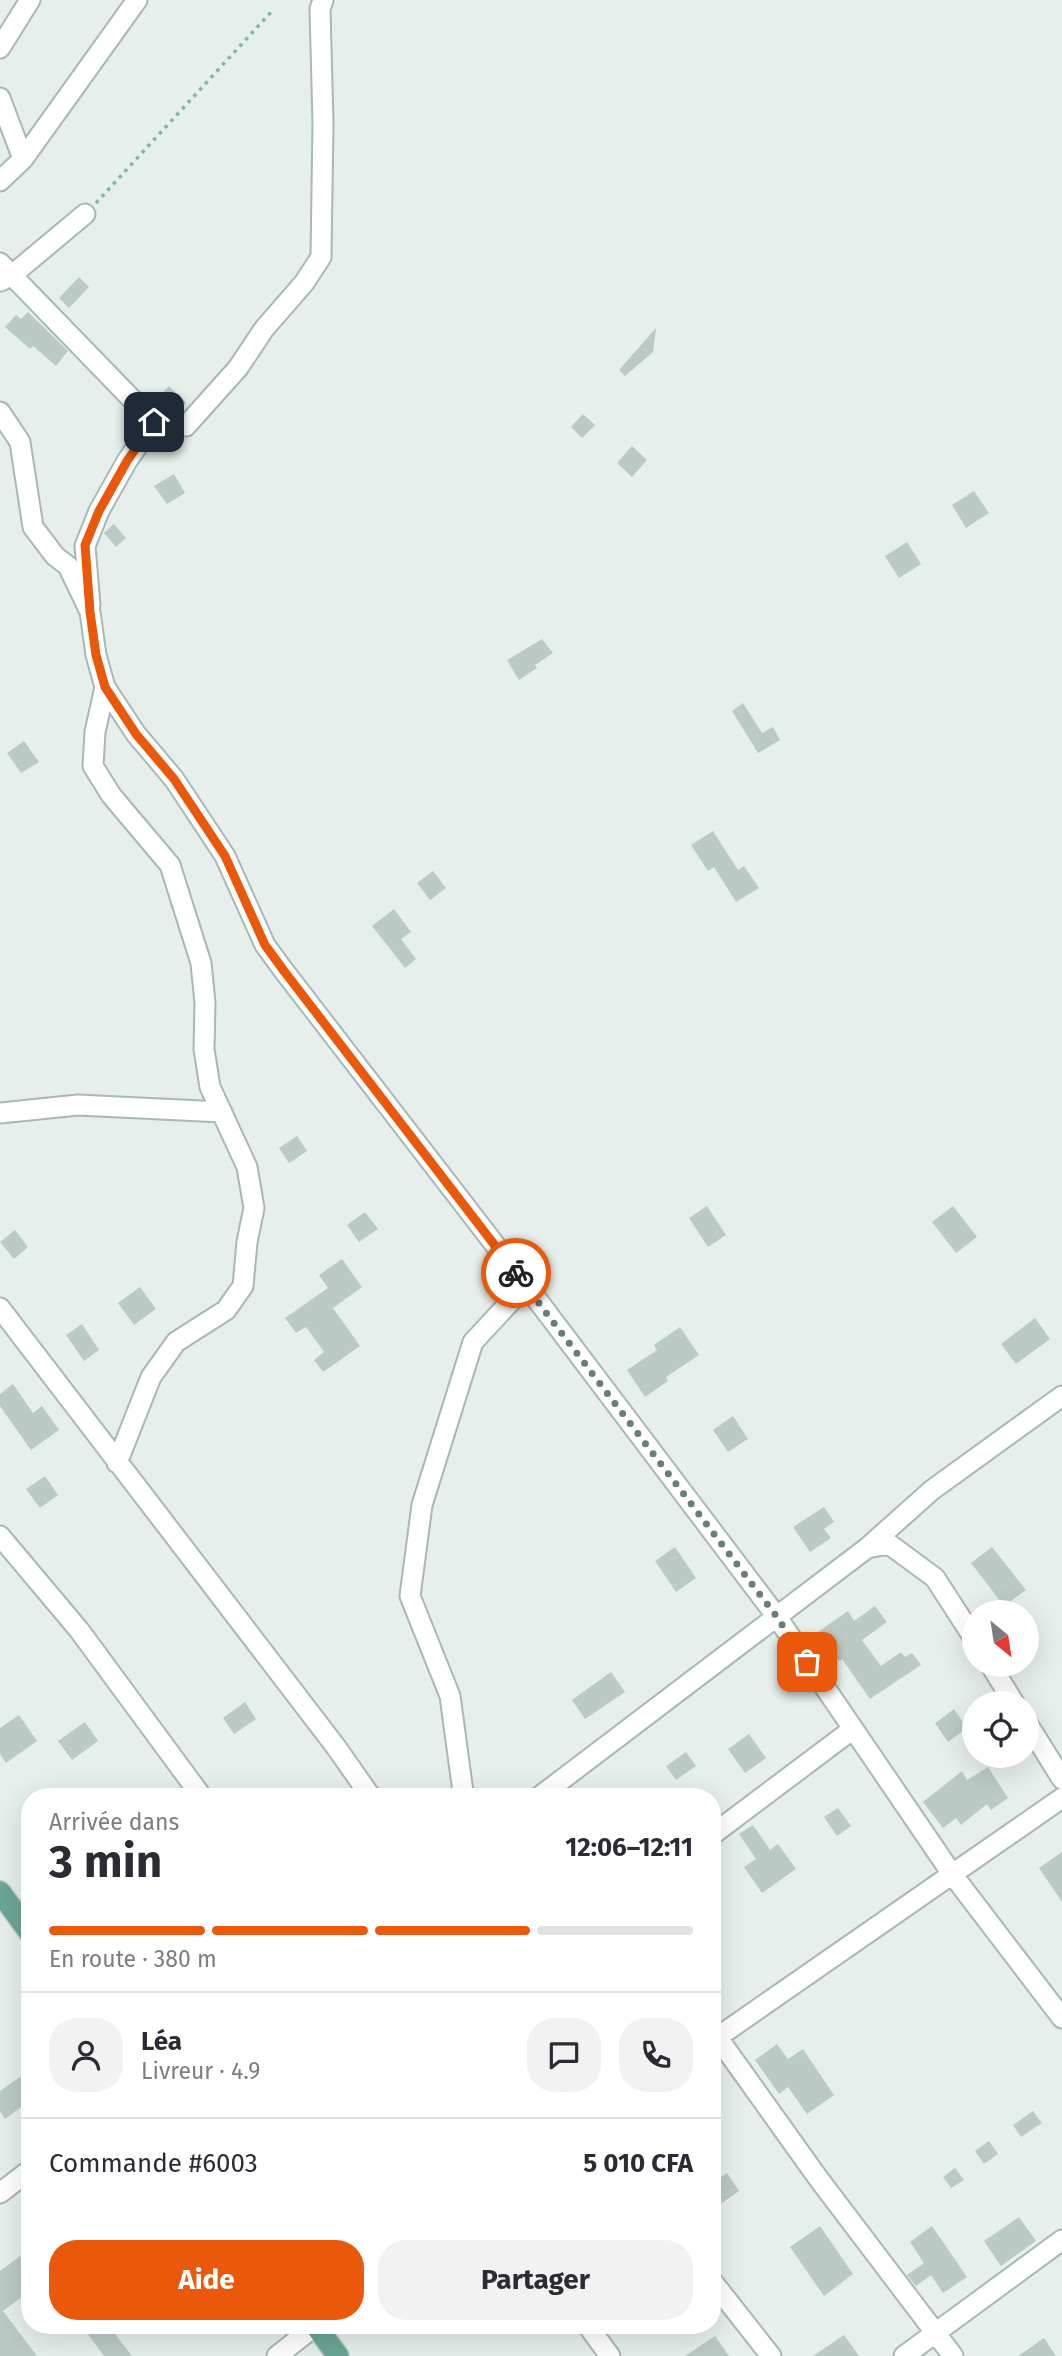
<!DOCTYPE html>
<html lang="fr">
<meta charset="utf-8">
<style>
:root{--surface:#fff;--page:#f2f2f3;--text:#2b2b33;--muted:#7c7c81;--line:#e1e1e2;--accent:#ea580c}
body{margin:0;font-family:"Fira Sans",sans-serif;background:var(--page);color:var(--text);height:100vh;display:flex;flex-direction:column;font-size:26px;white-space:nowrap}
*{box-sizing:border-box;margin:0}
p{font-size:23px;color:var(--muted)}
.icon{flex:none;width:38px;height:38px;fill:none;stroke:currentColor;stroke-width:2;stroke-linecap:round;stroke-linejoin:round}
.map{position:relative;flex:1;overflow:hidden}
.panel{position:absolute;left:21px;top:1788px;width:700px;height:546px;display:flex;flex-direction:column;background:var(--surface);border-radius:28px;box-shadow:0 7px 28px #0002}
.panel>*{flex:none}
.needle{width:46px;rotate:150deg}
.tools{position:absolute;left:962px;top:1600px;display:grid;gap:14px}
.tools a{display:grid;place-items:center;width:77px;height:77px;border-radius:50%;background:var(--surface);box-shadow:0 7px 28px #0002;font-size:35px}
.pin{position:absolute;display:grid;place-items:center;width:60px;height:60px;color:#fff;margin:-30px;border-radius:14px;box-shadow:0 4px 10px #0006}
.courier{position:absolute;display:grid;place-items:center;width:70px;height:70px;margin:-35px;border:5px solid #ea580c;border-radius:50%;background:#fff;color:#222;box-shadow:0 2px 9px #0007}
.headline em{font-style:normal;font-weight:700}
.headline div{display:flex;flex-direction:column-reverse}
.headline{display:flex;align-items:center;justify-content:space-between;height:119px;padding:0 28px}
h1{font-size:46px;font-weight:700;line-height:52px}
.bar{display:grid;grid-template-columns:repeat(4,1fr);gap:10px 7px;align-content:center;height:84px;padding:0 28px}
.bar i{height:9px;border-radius:5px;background:var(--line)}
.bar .active{background:var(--accent)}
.bar p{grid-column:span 4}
.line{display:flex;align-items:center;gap:18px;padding:0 28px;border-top:2px solid var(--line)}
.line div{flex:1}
.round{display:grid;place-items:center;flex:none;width:74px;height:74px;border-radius:28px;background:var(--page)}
.action{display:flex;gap:14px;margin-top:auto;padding:14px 28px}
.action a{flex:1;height:80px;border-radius:28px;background:var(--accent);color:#fff;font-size:28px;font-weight:700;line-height:80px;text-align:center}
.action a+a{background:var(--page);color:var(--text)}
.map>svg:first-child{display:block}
</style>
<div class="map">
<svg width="1062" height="2356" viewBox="0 0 1062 2356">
<rect width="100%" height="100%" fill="#e6efeb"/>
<!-- building -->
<path fill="#bbcac4" d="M79,277L89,287L69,308L59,298Z
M28,312L68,351L56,366L33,346L30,349L5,327L16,315L21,319Z
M656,328L653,352L625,376L619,370Z
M169,386L186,403L177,412L169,411L156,399Z
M583,414L595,425L582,438L571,427Z
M632,446L647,460L632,477L617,463Z
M174,474L185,493L167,504L154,486Z
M974,491L989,513L966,528L952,505Z
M114,524L126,538L116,547L104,533Z
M907,542L921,564L899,578L885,556Z
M542,639L553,653L535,665L537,668L519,680L507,660Z
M743,703L762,733L773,727L780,740L758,753L732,711Z
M24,741L39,762L21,773L7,753Z
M713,831L738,870L744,866L759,888L736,902L714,867L708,871L691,845Z
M433,871L446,888L430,900L417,883Z
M394,909L411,932L401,939L416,959L405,968L372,926Z
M297,1136L307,1151L289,1163L279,1148Z
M707,1206L726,1235L708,1247L689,1218Z
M953,1206L977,1237L956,1253L932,1222Z
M365,1212L378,1229L359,1242L347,1225Z
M15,1230L28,1247L14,1259L0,1242Z
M342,1259L362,1287L333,1308L360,1346L323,1372L314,1360L324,1352L306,1327L296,1333L285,1318L328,1288L319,1275Z
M140,1287L156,1309L134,1325L118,1303Z
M1035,1318L1050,1339L1016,1364L1001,1344Z
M82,1324L99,1350L84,1361L66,1335Z
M680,1327L699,1355L666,1377L668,1381L645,1397L627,1370L657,1350L654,1345Z
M13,1384L33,1413L42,1406L59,1430L31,1450L0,1406V1394Z
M733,1416L748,1439L728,1452L713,1430Z
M45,1476L58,1495L40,1508L26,1489Z
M824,1507L834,1522L824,1529L831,1538L810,1552L793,1527Z
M675,1547L696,1578L676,1592L655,1561Z
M992,1547L1026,1590L1004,1606L971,1563Z
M875,1606L887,1622L862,1640L881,1666L901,1652L905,1657L912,1653L921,1665L870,1699L842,1659L839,1661L818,1632L848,1611L854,1621Z
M611,1672L625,1692L585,1719L572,1700Z
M245,1702L256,1719L234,1734L223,1718Z
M954,1709L967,1728L948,1742L935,1723Z
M19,1715L37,1741L6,1763L0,1754V1728Z
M85,1722L98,1741L72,1760L58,1741Z
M749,1734L766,1758L745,1773L728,1749Z
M686,1752L696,1766L676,1780L666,1766Z
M988,1767L1008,1798L991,1810L987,1804L961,1825L956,1818L943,1828L923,1802L962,1771L967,1780Z
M838,1808L851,1826L837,1836L824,1817Z
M753,1825L770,1850L778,1844L796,1869L762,1893L744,1867L756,1859L739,1834Z
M1062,1852V1902L1039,1868Z
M777,2044L788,2059L803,2049L834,2095L807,2114L788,2087L779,2094L755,2060Z
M30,2070V2088L23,2093L29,2101L5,2119L0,2111V2091Z
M1033,2111L1042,2123L1021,2137L1013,2125Z
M989,2141L998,2154L984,2164L975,2151Z
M955,2168L964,2180L951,2188L943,2177Z
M727,2173L739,2191L719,2205L712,2195V2183Z
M1019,2217L1036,2241L1001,2266L984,2241Z
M820,2226L853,2274L824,2296L790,2247Z
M932,2226L967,2277L943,2293L931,2275L916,2286L907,2275L924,2263L910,2242Z
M30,2249V2291L3,2311L37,2356H0V2271Z
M82,2326H109L132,2356H104Z
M844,2335L859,2356H813Z
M715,2336L729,2356H685Z
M1044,2338L1056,2356H1018Z"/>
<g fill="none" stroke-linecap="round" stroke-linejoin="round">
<defs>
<path id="street" d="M0,48L30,0
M0,98L23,159
M0,181L23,159L137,0
M0,263L154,422L186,426L238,368L264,329L304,283L321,257L323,123L320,9L323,0
M1,281L12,275L85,214
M0,412L20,442L33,527L55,556L68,566L90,612L96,655L105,687L95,732L93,766L111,795L170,865L201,963L205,1003L204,1049L210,1087L247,1167L254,1208L247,1242L243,1286L226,1310L176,1342L151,1377L117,1463
M90,605L85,546L99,511L127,461L154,422
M105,687L136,734L174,779L225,856L265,945L284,971L526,1285L777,1617L952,1874L1062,2018
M0,1113L78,1105L222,1112
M0,1308L336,1747L371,1797
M0,1536L79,1630L202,1797
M867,1548L889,1544L935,1578L975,1640
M990,1664L1014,1703
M1027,1723L1062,1779
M461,1797L463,1792L450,1696L410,1596L422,1505L473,1342L526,1285
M539,1797L867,1548L932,1490L1062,1396
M712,1835L853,1729
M718,2038L818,2178L953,2356
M712,2041L1062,1798
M0,2193L30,2170
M712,2281L771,2356
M588,2326L610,2356
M277,2356L315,2326
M904,2356L1062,2240"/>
<path id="primary" d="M0,1892L30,1933
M316,2326L338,2356"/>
</defs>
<!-- street casing -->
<use href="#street" stroke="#a8b8b2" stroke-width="23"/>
<!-- primary casing -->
<use href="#primary" stroke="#c2cac8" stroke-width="24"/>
<!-- path -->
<path stroke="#86b3a5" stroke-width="3.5" stroke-dasharray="3.5 5" stroke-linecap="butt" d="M96,203L273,10"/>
<!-- street -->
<use href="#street" stroke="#fff" stroke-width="19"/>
<!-- primary -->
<use href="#primary" stroke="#6aa596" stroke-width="21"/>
</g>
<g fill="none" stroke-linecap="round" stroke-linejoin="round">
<!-- done -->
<path stroke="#687f78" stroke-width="7" stroke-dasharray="0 12.6" d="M516,1273L777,1617L807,1662"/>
<!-- route -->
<path stroke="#ea580c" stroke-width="9" d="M154,422L127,461L99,511L85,545L90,612L96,655L105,687L136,734L174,779L225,856L265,945L284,971L516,1273"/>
</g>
</svg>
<div class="tools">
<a><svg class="needle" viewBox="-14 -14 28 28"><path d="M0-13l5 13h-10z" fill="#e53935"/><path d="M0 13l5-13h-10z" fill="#7c7c81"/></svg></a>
<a><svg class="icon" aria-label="locate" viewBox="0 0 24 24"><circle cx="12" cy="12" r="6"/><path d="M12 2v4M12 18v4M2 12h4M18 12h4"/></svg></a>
</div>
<div class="pin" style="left:807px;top:1662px;background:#ea580c"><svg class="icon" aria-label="bag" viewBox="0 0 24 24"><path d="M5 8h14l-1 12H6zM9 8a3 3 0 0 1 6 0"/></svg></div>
<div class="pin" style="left:154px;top:422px;background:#1f2937"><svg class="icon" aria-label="home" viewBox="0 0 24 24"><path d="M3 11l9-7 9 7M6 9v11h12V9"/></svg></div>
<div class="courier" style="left:516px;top:1273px"><svg class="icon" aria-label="bike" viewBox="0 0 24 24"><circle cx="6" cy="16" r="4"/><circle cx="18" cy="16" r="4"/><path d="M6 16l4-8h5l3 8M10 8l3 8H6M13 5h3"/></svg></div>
<section class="panel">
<div class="headline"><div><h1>3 min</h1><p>Arrivée dans</p></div><em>12:06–12:11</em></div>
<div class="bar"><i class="active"></i><i class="active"></i><i class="active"></i><i></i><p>En route · 380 m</p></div>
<div class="line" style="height:126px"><a class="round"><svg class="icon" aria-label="person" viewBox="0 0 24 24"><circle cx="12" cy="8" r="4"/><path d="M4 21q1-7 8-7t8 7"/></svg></a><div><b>Léa</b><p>Livreur · 4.9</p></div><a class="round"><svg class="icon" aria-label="chat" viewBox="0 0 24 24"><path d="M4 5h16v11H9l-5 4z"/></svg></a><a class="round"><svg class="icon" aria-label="phone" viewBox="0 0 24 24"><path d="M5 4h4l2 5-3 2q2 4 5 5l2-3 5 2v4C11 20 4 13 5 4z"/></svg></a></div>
<div class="line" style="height:91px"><div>Commande #6003</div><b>5 010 CFA</b></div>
<div class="action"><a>Aide</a><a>Partager</a></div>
</section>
</div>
